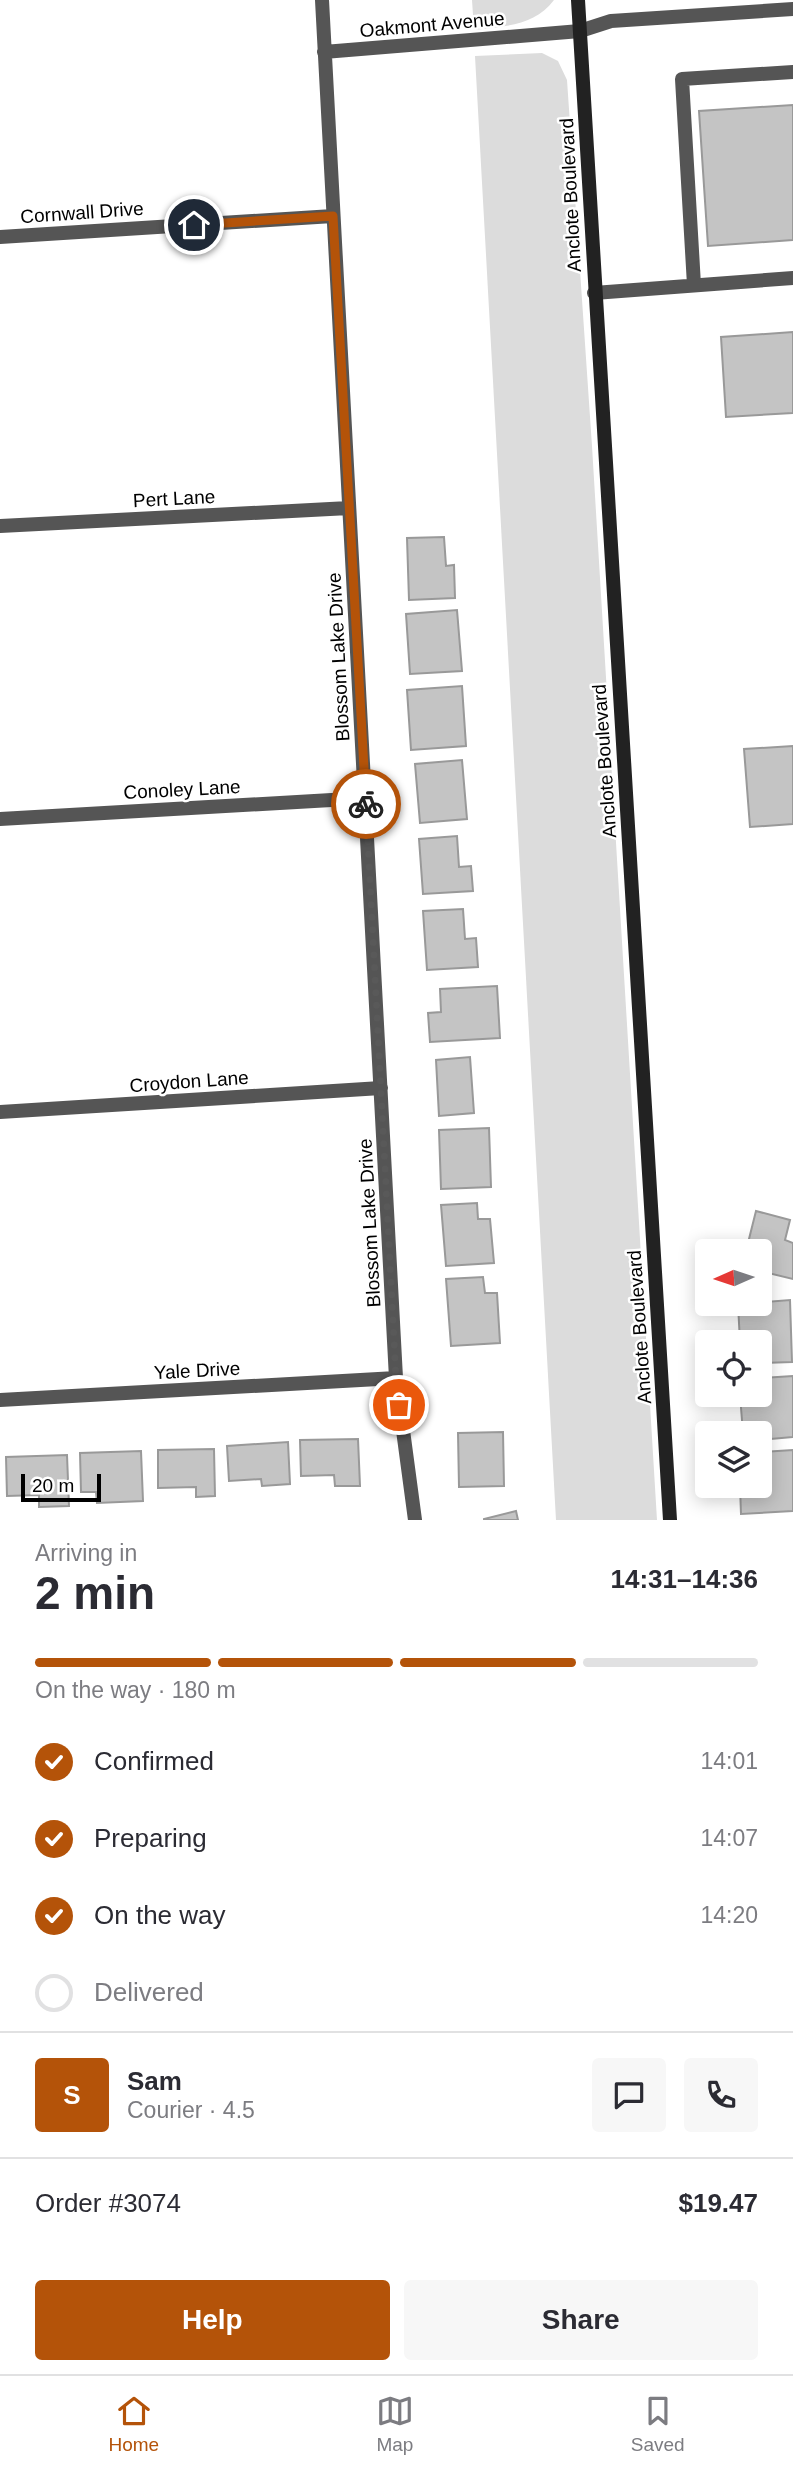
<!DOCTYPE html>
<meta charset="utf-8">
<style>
:root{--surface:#fff;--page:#f7f7f7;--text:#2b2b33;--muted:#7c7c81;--line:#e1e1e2;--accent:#b45309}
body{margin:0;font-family:Arial,sans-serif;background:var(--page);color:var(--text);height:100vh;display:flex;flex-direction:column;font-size:26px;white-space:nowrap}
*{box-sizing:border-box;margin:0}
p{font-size:23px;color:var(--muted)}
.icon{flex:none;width:38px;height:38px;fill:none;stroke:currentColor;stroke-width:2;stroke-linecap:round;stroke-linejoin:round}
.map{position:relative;height:1520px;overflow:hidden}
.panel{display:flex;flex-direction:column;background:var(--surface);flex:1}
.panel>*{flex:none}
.needle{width:46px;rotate:267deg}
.buttons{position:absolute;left:695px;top:1239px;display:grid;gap:14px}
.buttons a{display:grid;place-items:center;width:77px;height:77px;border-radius:7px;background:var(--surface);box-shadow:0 4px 18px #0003;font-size:35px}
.scale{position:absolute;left:21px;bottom:18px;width:80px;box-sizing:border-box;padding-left:7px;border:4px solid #000;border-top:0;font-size:19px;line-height:24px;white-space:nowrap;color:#000;-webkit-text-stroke:5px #fff;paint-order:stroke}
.pin{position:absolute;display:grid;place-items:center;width:60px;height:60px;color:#fff;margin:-30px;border:4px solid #fff;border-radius:50%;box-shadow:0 2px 7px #0007}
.courier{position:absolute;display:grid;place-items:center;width:70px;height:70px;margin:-35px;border:5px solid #b45309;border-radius:50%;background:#fff;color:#222;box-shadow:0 2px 9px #0007}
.summary em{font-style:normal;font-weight:700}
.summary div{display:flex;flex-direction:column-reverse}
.summary{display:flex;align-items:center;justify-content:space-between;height:119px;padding:0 35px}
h1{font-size:46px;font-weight:700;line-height:52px}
.bar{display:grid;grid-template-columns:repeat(4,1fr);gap:10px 7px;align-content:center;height:84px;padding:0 35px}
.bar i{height:9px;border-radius:5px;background:var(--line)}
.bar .current{background:var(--accent)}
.bar p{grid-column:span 4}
.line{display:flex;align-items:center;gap:18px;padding:0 35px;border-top:2px solid var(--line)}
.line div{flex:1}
.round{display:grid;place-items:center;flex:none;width:74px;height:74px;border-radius:7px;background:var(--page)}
ol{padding:0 35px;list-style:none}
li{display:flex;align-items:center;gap:21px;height:77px}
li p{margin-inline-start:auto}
li .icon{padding:7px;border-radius:50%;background:var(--accent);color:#fff;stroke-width:4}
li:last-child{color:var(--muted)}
li i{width:38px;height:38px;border:4px solid var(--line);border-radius:50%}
.cta{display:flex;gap:14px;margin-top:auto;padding:14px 35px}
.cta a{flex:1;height:80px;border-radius:7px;background:var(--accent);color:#fff;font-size:28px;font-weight:700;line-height:80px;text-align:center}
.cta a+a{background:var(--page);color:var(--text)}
.menu{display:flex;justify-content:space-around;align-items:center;height:98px;border-top:2px solid var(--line);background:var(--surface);font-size:19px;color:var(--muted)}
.menu a{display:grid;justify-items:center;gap:4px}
.menu .current{color:var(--accent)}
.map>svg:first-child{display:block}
</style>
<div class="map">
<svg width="793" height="1520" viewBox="0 0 793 1520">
<rect width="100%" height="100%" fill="#fff"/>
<!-- green -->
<path fill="#dcdcdc" d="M472,0H554C535,26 504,26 474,30Z
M542,53L558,61L567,80L592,446L657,1520H556L475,56Z"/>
<!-- building -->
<path fill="#c4c4c4" stroke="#999" stroke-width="2" d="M793,105V240L708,246L699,111Z
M793,332V413L726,417L721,337Z
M444,537L446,566L454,565L455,598L409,600L407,538Z
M457,610L462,671L410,674L406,614Z
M462,686L466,746L411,750L407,690Z
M793,746V824L750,827L744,749Z
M462,760L467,819L420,823L415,764Z
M457,836L459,867L471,866L473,891L423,894L419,839Z
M463,909L465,939L476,938L478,967L427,970L423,911Z
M497,986L500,1038L430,1042L428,1013L441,1012L440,989Z
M470,1057L474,1113L439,1116L436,1060Z
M489,1128L491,1187L441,1189L439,1130Z
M477,1203L478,1219H490L494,1263L446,1266L441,1205Z
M756,1211L790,1220L785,1240L793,1243V1279L760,1271V1251H746Z
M483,1277L485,1293H497L500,1343L451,1346L446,1279Z
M790,1300L792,1362L760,1363V1342H740L738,1304Z
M793,1376V1437L760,1440V1433H743L740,1395H760V1378Z
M503,1432L504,1486L459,1487L458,1433Z
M358,1439L360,1486H335L334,1475L301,1476L300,1440Z
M288,1442L290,1484L262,1486L261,1479L229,1481L227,1446Z
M214,1449L215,1496L196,1497V1487L158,1488V1450Z
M793,1450V1511L741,1514L740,1486H760V1452Z
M141,1451L143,1501L97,1503L96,1492H81L80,1453Z
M67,1455L69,1506L39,1507V1495L7,1496L6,1457Z
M516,1511L518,1520H484V1519Z"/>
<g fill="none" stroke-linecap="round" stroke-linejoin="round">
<!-- lane -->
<path stroke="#555" stroke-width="14" d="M694,285L682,79L793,72
M594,293L793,278"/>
<!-- street -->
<path stroke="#555" stroke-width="14" d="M322,0L396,1378L415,1520
M324,52L580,31L611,21L793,9
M0,237L333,216
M0,526L349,508
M0,819L366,798
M0,1112L381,1088
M0,1400L396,1378"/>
<!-- secondary -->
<path stroke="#222" stroke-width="14" d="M578,0L670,1520"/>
</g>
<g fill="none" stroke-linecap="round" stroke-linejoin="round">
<!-- done -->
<path stroke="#595959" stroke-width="7" stroke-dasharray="0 12.6" d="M366,804L396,1378L399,1405"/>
<!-- route -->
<path stroke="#b45309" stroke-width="9" d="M194,225L333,216L366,804"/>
</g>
<g text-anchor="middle" stroke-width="5" stroke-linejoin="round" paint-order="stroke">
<!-- street labels -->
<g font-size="19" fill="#000" stroke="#fff">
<text transform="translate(432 24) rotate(-5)" y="7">Oakmont Avenue</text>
<text transform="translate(570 195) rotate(-93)" y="7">Anclote Boulevard</text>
<text transform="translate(82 212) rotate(-4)" y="7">Cornwall Drive</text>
<text transform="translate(174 498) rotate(-3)" y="7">Pert Lane</text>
<text transform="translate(338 657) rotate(-93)" y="7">Blossom Lake Drive</text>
<text transform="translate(604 761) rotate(-94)" y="7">Anclote Boulevard</text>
<text transform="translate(182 789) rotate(-3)" y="7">Conoley Lane</text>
<text transform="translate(189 1081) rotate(-4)" y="7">Croydon Lane</text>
<text transform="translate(369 1223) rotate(-93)" y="7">Blossom Lake Drive</text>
<text transform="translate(639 1327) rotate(-94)" y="7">Anclote Boulevard</text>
<text transform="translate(197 1370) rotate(-3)" y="7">Yale Drive</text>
</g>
</g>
</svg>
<div class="buttons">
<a><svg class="needle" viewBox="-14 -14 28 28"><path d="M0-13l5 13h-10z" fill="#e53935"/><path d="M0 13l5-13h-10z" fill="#7c7c81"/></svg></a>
<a><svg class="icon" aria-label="locate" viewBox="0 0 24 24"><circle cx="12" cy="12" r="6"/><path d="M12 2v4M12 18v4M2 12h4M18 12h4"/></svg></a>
<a><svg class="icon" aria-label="layers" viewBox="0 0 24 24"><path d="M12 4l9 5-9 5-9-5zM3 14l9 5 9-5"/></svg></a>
</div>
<div class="scale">20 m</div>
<div class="pin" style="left:399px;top:1405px;background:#ea580c"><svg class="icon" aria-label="bag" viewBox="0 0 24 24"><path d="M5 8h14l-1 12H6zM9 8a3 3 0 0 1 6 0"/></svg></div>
<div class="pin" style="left:194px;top:225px;background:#1f2937"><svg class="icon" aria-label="home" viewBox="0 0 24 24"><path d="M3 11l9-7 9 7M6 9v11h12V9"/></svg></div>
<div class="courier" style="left:366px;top:804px"><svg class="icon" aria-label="bike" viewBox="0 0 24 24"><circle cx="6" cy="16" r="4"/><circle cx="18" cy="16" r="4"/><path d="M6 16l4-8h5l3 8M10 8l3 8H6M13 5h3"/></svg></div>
</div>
<section class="panel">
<div class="summary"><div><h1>2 min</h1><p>Arriving in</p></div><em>14:31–14:36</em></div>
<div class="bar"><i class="current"></i><i class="current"></i><i class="current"></i><i></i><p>On the way · 180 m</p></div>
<ol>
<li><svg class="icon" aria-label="check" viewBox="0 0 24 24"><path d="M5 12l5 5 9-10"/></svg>Confirmed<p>14:01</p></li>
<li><svg class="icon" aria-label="check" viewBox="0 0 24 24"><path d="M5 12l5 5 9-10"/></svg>Preparing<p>14:07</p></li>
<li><svg class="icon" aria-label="check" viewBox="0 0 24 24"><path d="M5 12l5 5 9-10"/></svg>On the way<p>14:20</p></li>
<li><i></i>Delivered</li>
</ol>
<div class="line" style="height:126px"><b class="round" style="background:var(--accent);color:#fff">S</b><div><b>Sam</b><p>Courier · 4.5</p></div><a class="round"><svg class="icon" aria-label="chat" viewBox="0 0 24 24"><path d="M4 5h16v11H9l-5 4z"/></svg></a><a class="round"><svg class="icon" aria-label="phone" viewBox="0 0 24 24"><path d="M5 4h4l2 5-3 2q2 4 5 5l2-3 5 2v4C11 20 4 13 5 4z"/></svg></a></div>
<div class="line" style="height:91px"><div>Order #3074</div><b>$19.47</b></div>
<div class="cta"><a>Help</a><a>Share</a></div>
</section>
<nav class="menu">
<a class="current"><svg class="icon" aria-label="home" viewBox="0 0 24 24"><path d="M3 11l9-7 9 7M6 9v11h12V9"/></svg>Home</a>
<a><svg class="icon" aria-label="map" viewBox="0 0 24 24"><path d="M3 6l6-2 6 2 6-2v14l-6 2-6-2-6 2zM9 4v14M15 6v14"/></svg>Map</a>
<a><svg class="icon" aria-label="saved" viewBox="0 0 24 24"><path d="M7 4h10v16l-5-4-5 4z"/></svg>Saved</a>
</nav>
